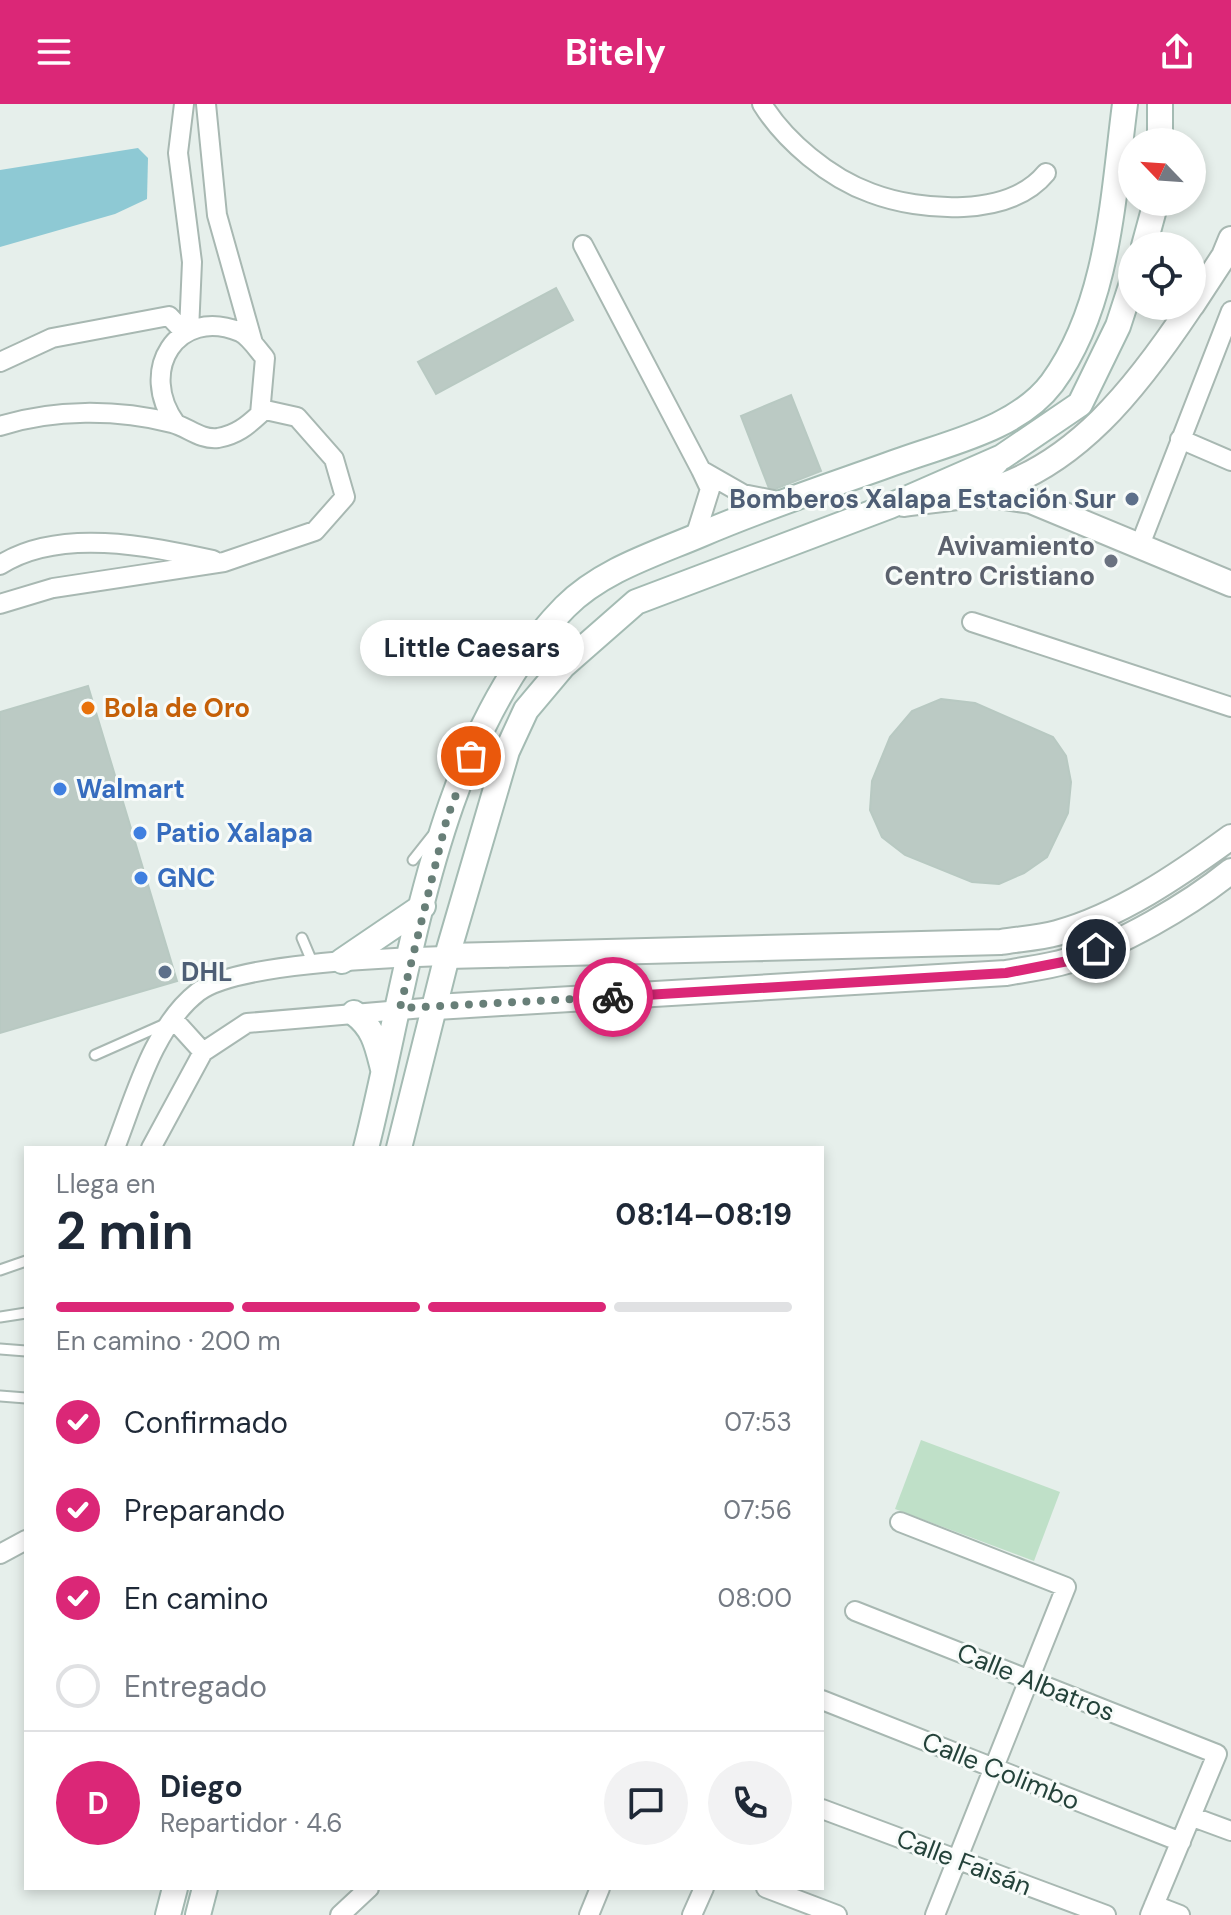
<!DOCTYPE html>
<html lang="es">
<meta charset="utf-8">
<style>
:root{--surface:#fff;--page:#f2f2f3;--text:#1f2937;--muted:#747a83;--line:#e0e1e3;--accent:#db2777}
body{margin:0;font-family:"DM Sans",sans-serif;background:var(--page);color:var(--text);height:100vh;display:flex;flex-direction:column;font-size:30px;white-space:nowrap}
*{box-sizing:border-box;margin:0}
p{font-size:26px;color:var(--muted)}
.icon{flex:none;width:44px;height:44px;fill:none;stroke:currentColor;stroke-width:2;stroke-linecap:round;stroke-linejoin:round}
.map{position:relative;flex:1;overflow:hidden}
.drawer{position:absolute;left:24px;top:1042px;width:800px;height:744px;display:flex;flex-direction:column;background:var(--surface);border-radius:0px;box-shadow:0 4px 12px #0003}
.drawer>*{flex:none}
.needle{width:52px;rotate:295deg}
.controls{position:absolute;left:1118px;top:24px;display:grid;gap:16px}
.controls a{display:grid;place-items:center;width:88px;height:88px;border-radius:50%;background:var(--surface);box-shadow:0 4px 12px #0003;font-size:40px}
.pin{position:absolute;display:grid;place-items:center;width:68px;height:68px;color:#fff;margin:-34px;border:4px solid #fff;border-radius:50%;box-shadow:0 2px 8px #0007}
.courier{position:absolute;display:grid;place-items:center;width:80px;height:80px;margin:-40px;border:6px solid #db2777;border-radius:50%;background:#fff;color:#222;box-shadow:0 2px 10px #0007}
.bubble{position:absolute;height:56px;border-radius:28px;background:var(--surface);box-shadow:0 4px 12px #0003;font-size:26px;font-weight:700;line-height:56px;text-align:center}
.head em{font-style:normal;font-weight:700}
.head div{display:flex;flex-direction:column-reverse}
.head{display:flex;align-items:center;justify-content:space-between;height:136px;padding:0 32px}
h1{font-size:52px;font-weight:700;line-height:60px}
.bar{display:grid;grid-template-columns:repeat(4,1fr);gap:12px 8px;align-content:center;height:96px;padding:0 32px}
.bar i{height:10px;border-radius:6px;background:var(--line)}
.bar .on{background:var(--accent)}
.bar p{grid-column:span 4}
.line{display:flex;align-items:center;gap:20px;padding:0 32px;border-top:2px solid var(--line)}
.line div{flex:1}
.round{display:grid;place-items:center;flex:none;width:84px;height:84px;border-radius:42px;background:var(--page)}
ol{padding:0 32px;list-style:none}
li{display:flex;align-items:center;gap:24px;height:88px}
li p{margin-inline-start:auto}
li .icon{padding:8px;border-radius:50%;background:var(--accent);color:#fff;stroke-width:4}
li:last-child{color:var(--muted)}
li i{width:44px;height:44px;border:4px solid var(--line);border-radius:50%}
header{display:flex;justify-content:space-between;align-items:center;height:104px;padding:0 32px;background:var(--accent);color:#fff;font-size:36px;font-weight:700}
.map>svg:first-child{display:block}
</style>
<header><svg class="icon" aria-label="menu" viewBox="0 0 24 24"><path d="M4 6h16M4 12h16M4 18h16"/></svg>Bitely<svg class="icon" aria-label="share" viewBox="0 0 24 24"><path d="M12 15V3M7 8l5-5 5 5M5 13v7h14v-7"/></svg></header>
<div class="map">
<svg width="1231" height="1811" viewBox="0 0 1231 1811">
<rect width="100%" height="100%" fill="#e6efeb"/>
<!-- green -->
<path fill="#bfe0c8" d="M921,1336L1060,1388L1034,1457L895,1405Z"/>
<!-- water -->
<path fill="#8ec9d4" d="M138,44L148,54L147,95L115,110L0,143V66Z"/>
<!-- building -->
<path fill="#bbcac4" stroke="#b8c9c2" stroke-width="2" d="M556,184L573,216L436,290L418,258Z
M791,291L821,367L770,387L741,312Z
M88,582L177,877L0,929V608Z
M941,595L975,599L1053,633L1066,652L1071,678L1068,709L1047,753L1024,769L999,780L972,778L905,751L882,733L870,706L872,677L890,633L912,607Z"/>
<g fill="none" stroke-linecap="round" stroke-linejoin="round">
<defs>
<path id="service" d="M413,756L432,732
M302,834L313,860
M95,951L165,920
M0,1166L26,1157
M0,1213L26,1209
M0,1245L26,1247
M0,1292L26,1294"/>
<path id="minor" d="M184,0L178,49L192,158L189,227
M206,0L217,111L253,239
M762,0C785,37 829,74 871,89C921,108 1009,114 1046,69
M583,141L701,366
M0,258L52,234L169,212L185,229
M0,322C53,305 117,305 172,319C188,323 200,336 218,334C236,331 247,322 260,310L265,254C258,246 249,232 240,228C177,202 137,267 176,320
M1180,335L1231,357
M695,433L710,385L701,366L743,390L783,398
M1140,441L1231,207
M0,461C59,423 149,442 213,456
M0,500L53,484L224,458L315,427L345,393L334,355L297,313L261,305
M972,518L1231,603
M174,916L203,948
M115,1044C135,993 153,923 198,888C238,858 394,854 447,852
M151,1044L203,948L247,919L436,903
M900,1418L1066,1483L935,1811
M0,1450L26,1436
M855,1507L1217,1650L1150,1811
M822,1596L1181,1738
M822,1705L1106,1811
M1193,1713L1231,1727
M766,1784L837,1811
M1154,1801L1180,1811
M340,1811L369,1784
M589,1811L600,1784
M692,1811L704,1784"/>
<path id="tertiary" d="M1192,201L1224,152L1231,135
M985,390L1031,397L1231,480
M904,400C928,396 954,395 978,389C1074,367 1139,280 1191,202
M447,852L1001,838C1019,835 1039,834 1057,829C1119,812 1179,771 1231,733
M436,903L1006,869C1026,865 1048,863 1067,857C1119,842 1189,801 1231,767"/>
<path id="secondary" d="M1160,38V0
M1144,142L1156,98
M978,389L982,373L997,357
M342,857L423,802
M354,909C374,924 377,941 383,965
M366,1044C410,870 434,636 565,503C602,466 655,450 702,430C767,402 835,380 902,356C952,338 1018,324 1052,279C1109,201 1113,92 1125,0
M399,1044L447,852L507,647L526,606L563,562L636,498L890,402L1002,353L1080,300L1118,222L1132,179
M168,1811L175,1784
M198,1811L205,1784"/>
</defs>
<!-- service casing -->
<use href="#service" stroke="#a8b8b2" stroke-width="13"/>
<!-- minor casing -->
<use href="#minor" stroke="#a8b8b2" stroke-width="22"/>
<!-- tertiary casing -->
<use href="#tertiary" stroke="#a8b8b2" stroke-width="28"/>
<!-- secondary casing -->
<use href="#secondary" stroke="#a4bbb3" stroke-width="28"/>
<!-- service -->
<use href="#service" stroke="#fff" stroke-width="9"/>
<!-- minor -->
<use href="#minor" stroke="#fff" stroke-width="18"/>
<!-- tertiary -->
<use href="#tertiary" stroke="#fff" stroke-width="24"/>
<!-- secondary -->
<use href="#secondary" stroke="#fff" stroke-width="24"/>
</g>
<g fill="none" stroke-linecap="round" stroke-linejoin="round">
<!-- done -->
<path stroke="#687f78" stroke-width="8" stroke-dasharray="0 14.4" d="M471,652L447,714L400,904L613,893"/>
<!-- route -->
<path stroke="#db2777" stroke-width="10" d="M613,893L1006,869L1068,857L1096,845"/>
</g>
<!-- markers -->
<g fill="#5c6f8a" stroke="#f7fbf9" stroke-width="3">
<circle cx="1132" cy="395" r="8"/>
<circle cx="165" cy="868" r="8"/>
</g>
<circle fill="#6b7280" stroke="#f7fbf9" stroke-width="3" cx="1111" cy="457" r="8"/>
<circle fill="#e8710a" stroke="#f7fbf9" stroke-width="3" cx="88" cy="604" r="8"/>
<g fill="#3f7fe0" stroke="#f7fbf9" stroke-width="3">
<circle cx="60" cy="685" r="8"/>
<circle cx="140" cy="729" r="8"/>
<circle cx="141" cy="774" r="8"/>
</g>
<g text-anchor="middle" stroke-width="6" stroke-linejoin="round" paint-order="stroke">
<!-- service labels -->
<g font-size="26" font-weight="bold" fill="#4e5e75" stroke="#f7fbf9" text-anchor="end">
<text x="1116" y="404">Bomberos Xalapa Estación Sur</text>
<text x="181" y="877" text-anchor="start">DHL</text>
</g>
<!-- worship labels -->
<g font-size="26" font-weight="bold" fill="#5b616d" stroke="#f7fbf9" text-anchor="end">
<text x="1095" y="451">Avivamiento<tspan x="1095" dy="30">Centro Cristiano</tspan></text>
</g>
<!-- food labels -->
<g font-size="26" font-weight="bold" fill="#c56008" stroke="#f7fbf9" text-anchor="start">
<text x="104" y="613">Bola de Oro</text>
</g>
<!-- shop labels -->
<g font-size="26" font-weight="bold" fill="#366cbe" stroke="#f7fbf9" text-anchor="start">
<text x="76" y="694">Walmart</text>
<text x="156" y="738">Patio Xalapa</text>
<text x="157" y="783">GNC</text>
</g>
<!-- street labels -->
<g font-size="26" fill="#24423a" stroke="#f7fbf9">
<text transform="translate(1036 1578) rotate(22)" y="9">Calle Albatros</text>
<text transform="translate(1001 1667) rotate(22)" y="9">Calle Colimbo</text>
<text transform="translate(964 1758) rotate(21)" y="9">Calle Faisán</text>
</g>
</g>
</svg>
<div class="controls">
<a><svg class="needle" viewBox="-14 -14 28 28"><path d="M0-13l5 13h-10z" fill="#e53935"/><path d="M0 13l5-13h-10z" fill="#747a83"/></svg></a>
<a><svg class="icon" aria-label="locate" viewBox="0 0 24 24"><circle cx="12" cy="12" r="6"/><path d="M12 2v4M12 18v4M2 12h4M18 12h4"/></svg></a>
</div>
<div class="pin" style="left:471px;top:652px;background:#ea580c"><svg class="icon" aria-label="bag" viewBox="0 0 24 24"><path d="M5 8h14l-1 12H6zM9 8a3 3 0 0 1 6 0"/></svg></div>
<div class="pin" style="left:1096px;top:845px;background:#1f2937"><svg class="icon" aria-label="home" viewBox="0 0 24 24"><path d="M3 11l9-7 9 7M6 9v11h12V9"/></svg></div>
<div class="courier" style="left:613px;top:893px"><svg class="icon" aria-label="bike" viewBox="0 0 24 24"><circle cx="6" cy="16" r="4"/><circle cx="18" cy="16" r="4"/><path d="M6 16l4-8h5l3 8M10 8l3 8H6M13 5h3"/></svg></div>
<div class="bubble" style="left:360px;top:516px;width:224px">Little Caesars</div>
<section class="drawer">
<div class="head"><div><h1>2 min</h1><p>Llega en</p></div><em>08:14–08:19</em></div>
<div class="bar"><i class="on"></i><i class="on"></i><i class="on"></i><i></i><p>En camino · 200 m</p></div>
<ol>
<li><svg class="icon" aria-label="check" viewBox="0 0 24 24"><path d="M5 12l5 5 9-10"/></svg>Confirmado<p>07:53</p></li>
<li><svg class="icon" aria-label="check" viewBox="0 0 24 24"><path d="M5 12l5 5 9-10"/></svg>Preparando<p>07:56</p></li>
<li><svg class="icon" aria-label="check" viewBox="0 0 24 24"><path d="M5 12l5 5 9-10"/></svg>En camino<p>08:00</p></li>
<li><i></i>Entregado</li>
</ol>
<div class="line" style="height:144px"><b class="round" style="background:var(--accent);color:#fff">D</b><div><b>Diego</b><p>Repartidor · 4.6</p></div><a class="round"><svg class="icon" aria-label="chat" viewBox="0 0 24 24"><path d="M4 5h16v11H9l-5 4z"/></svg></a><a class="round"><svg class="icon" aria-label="phone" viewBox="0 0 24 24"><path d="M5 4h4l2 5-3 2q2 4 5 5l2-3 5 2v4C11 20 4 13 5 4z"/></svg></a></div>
</section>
</div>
